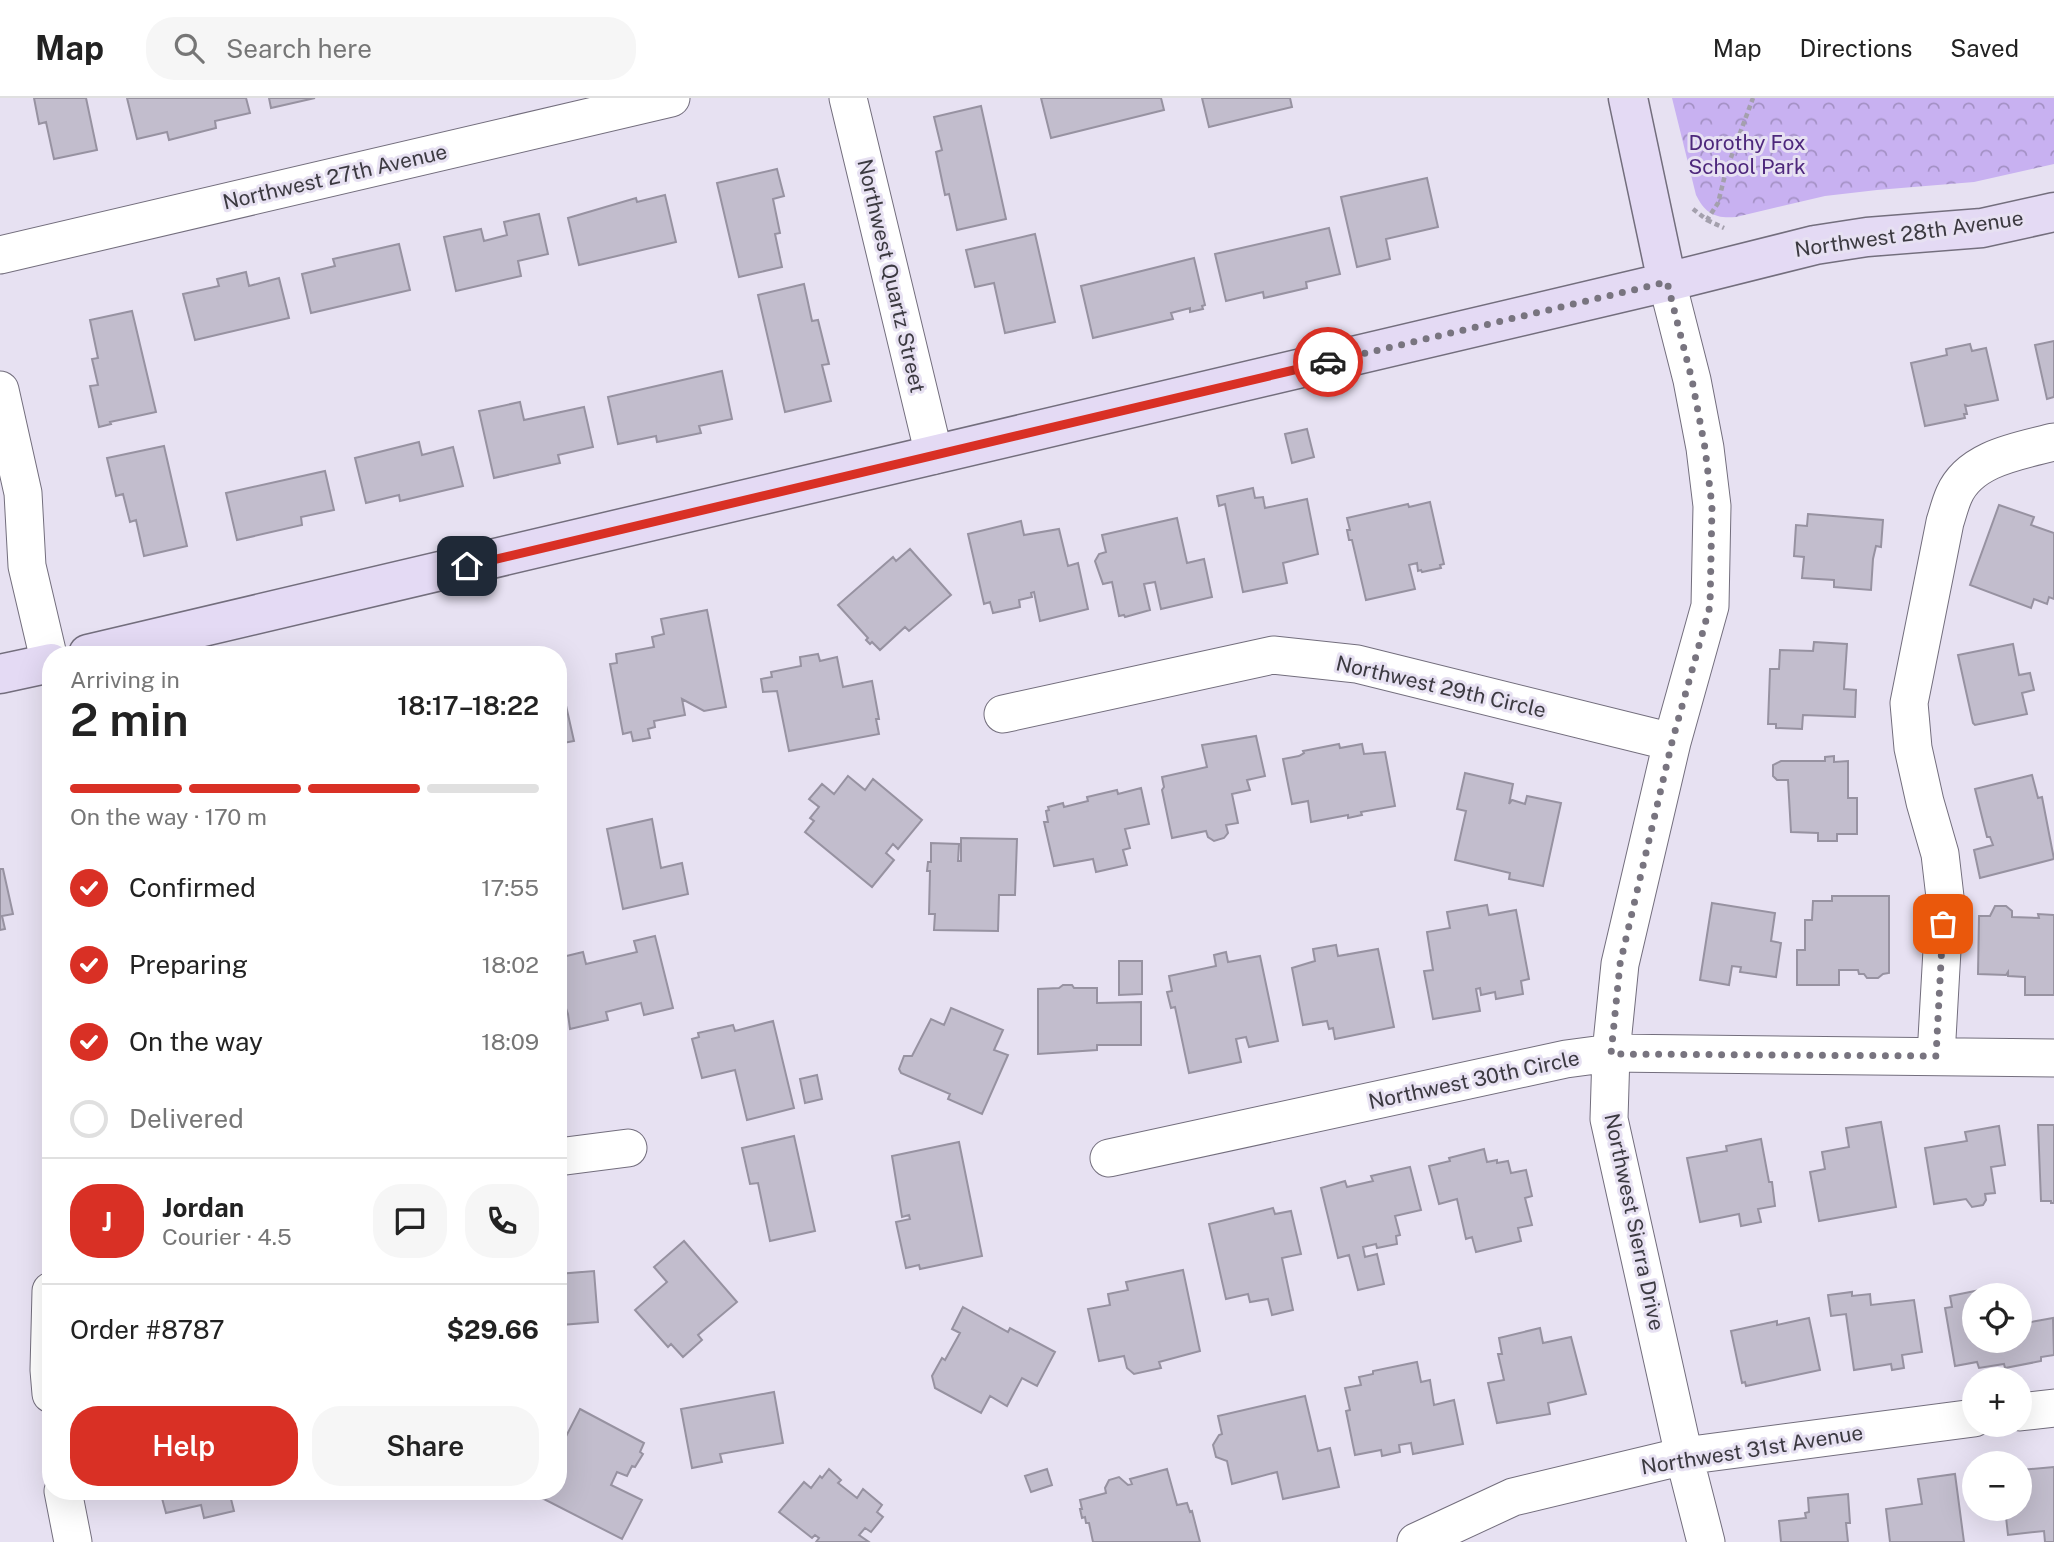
<!DOCTYPE html>
<meta charset="utf-8">
<style>
:root{--surface:#fff;--page:#f6f6f6;--text:#222;--muted:#767676;--line:#e0e0e0;--accent:#d93025}
body{margin:0;font-family:"Public Sans",sans-serif;background:var(--page);color:var(--text);height:100vh;display:flex;flex-direction:column;font-size:26px;white-space:nowrap}
*{box-sizing:border-box;margin:0}
p{font-size:23px;color:var(--muted)}
.icon{flex:none;width:38px;height:38px;fill:none;stroke:currentColor;stroke-width:2;stroke-linecap:round;stroke-linejoin:round}
.map{position:relative;flex:1;overflow:hidden}
.drawer{position:absolute;left:42px;top:548px;width:525px;height:854px;display:flex;flex-direction:column;background:var(--surface);border-radius:28px;box-shadow:0 7px 28px #0002}
.drawer>*{flex:none}
.tools{position:absolute;left:1962px;top:1185px;display:grid;gap:14px}
.tools a{display:grid;place-items:center;width:70px;height:70px;border-radius:50%;background:var(--surface);box-shadow:0 7px 28px #0002;font-size:35px}
.pin{position:absolute;display:grid;place-items:center;width:60px;height:60px;color:#fff;margin:-30px;border-radius:14px;box-shadow:0 4px 10px #0006}
.courier{position:absolute;display:grid;place-items:center;width:70px;height:70px;margin:-35px;border:5px solid #d93025;border-radius:50%;background:#fff;color:#222;box-shadow:0 2px 9px #0007}
.head em{font-style:normal;font-weight:600}
.head div{display:flex;flex-direction:column-reverse}
.head{display:flex;align-items:center;justify-content:space-between;height:119px;padding:0 28px}
h1{font-size:46px;font-weight:600;line-height:52px}
.bar{display:grid;grid-template-columns:repeat(4,1fr);gap:10px 7px;align-content:center;height:84px;padding:0 28px}
.bar i{height:9px;border-radius:5px;background:var(--line)}
.bar .current{background:var(--accent)}
.bar p{grid-column:span 4}
.line{display:flex;align-items:center;gap:18px;padding:0 28px;border-top:2px solid var(--line)}
.line div{flex:1}
.round{display:grid;place-items:center;flex:none;width:74px;height:74px;border-radius:28px;background:var(--page)}
ol{padding:0 28px;list-style:none}
li{display:flex;align-items:center;gap:21px;height:77px}
li p{margin-inline-start:auto}
li .icon{padding:7px;border-radius:50%;background:var(--accent);color:#fff;stroke-width:4}
li:last-child{color:var(--muted)}
li i{width:38px;height:38px;border:4px solid var(--line);border-radius:50%}
.cta{display:flex;gap:14px;margin-top:auto;padding:14px 28px}
.cta a{flex:1;height:80px;border-radius:28px;background:var(--accent);color:#fff;font-size:28px;font-weight:600;line-height:80px;text-align:center}
.cta a+a{background:var(--page);color:var(--text)}
header{display:flex;align-items:center;gap:42px;box-sizing:border-box;height:98px;padding:0 35px;background:var(--surface);border-bottom:2px solid var(--line)}
header strong{font-size:33px}
nav{display:flex;gap:38px;margin-inline-start:auto;font-size:24px}
.search{width:490px;height:63px;background:var(--page);display:flex;align-items:center;gap:18px;box-sizing:border-box;padding:0 24px;border-radius:28px;color:var(--muted);font-size:26px}
.map>svg:first-child{display:block}
</style>
<header>
<strong>Map</strong>
<div class="search"><svg class="icon" aria-label="search" viewBox="0 0 24 24"><circle cx="10" cy="10" r="6"/><path d="M15 15l6 6"/></svg>Search here</div>
<nav><a>Map</a><a>Directions</a><a>Saved</a></nav>
</header>
<div class="map">
<svg width="2054" height="1444" viewBox="0 0 2054 1444">
<defs>
<pattern id="park-crowns" width="20" height="18" patternUnits="userSpaceOnUse" patternTransform="scale(1.75)"><rect width="20" height="18" fill="#c8b1f1"/><path d="M2 6a3 3 0 1 1 6 0M12 15a3 3 0 1 1 6 0" fill="none" stroke="#a491c5"/></pattern>
</defs>
<rect width="100%" height="100%" fill="#e7e1f2"/>
<!-- park -->
<path fill="url(#park-crowns)" d="M1672,0H2054V66L1974,84L1877,92L1825,98L1736,119C1715,121 1705,115 1696,97Z"/>
<!-- building -->
<path fill="#c2bdcd" stroke="#9792a1" stroke-width="2" d="M34,0H86L97,52L54,61L46,24L39,26Z
M127,0H246L250,15L215,23L216,30L169,42L167,34L137,41Z
M269,0H315L271,10Z
M1041,0H1161L1164,12L1051,40Z
M1202,0H1290L1292,9L1209,29Z
M981,8L1006,121L957,132L949,96L945,97L936,54L942,52L934,19Z
M777,71L784,98L773,101L780,135L775,136L782,169L739,179L717,85Z
M1427,80L1438,129L1386,141L1390,161L1357,169L1341,99Z
M665,97L676,144L579,167L568,120L636,100L637,104Z
M539,116L548,156L518,163L521,178L456,193L444,139L481,131L484,143L507,137L504,124Z
M1329,130L1340,176L1306,184L1307,190L1264,200L1263,194L1226,203L1215,156Z
M1035,136L1055,224L1005,235L994,185L975,189L966,152Z
M399,146L410,192L311,215L302,176L335,168L333,161Z
M1194,160L1205,207L1202,208L1203,211L1190,214V210L1171,215L1173,221L1093,240L1081,188Z
M246,174L249,188L279,180L289,220L195,242L183,196L219,188L217,181Z
M804,186L812,223L818,222L829,266L822,267L831,303L785,314L758,197Z
M132,213L156,314L110,324L111,326L99,329L90,288L98,287L92,261L98,260L90,222Z
M2054,243V299L2047,301L2035,247Z
M1970,246L1972,253L1986,250L1998,302L1968,308L1965,307L1967,316H1964L1965,320L1925,328L1911,265L1947,257L1946,251Z
M722,273L732,321L699,328L701,335L657,344L656,338L618,346L608,299Z
M520,304L524,322L584,309L593,349L558,357L560,365L494,380L479,313Z
M1307,331L1314,359L1292,365L1285,336Z
M419,344L422,357L453,349L463,388L400,403L399,397L366,405L355,360Z
M164,348L187,448L144,458L136,422L130,424L123,396L116,398L107,360Z
M325,373L334,412L301,419L302,427L237,442L226,395Z
M1253,390L1255,400L1263,399L1265,410L1307,401L1318,456L1283,465L1287,485L1243,494L1225,406L1219,408L1217,398Z
M1430,404L1444,466L1440,467L1441,470L1422,474L1421,472L1418,473L1417,465L1409,467L1415,491L1366,502L1352,442H1349L1347,432H1350L1347,420L1408,406L1409,409Z
M1999,407L2034,419L2031,427L2054,435V501L2049,499L2047,506L2034,501L2031,510L1970,487Z
M1808,416L1883,422L1881,449L1876,448L1873,461L1871,492L1834,489V482L1802,480L1804,459L1794,458L1796,427L1807,428Z
M1177,420L1187,465L1204,461L1212,499L1161,511L1155,484L1144,486L1150,512L1125,519L1124,517L1119,518L1112,484L1103,486L1095,463L1099,456L1106,454L1102,437Z
M1021,423L1024,437L1059,431L1068,468L1078,465L1088,511L1040,523L1034,494L1031,495L1032,499L1019,502L1020,509L993,515L990,504L984,506L968,436Z
M910,451L951,497L909,533L905,529L880,552L872,544L870,546L866,542L868,540L838,507L893,459L896,463Z
M707,512L726,609L704,613L682,601L685,617L654,623L655,629L648,631L650,640L633,643L631,634L623,636L610,566L617,565L616,556L654,549L652,539L664,536L661,521Z
M1814,544L1847,546L1844,591L1856,592L1855,619L1803,617L1802,631L1776,630V626H1768L1770,571H1779L1780,552L1813,553Z
M2013,546L2019,577L2030,575L2034,592L2022,595L2027,616L1975,627L1973,625L1958,557Z
M818,556L820,563L837,559L843,589L872,583L879,621H876L879,636L789,653L777,593L763,594L761,581L772,579L771,574L801,568L800,559Z
M560,563L563,580L560,581L574,643L558,646Z
M1256,638L1265,678L1247,682L1250,692L1232,696L1238,725L1226,727L1228,735L1224,740L1214,743L1208,739L1206,733L1172,740L1162,692L1164,689L1162,679L1207,669L1202,647Z
M1339,646L1340,650L1362,646L1364,656L1385,654L1395,708L1361,714L1362,717L1348,720V717L1311,724L1308,703L1292,706L1283,661L1299,658L1304,655L1303,653Z
M1834,658V664L1848,663V700H1857V736H1837V743H1818V735L1791,734L1788,682H1777L1773,678V667L1781,663H1825V659Z
M1465,675L1513,686L1509,706L1512,702L1525,706L1527,698L1561,705L1543,788L1509,781L1510,775L1455,762L1466,713L1457,711Z
M2032,677L2038,700L2042,699L2054,761L1980,780L1974,752L1993,747L1990,739H1987L1975,691Z
M848,678L865,692L873,681L922,722L898,751L893,746L886,755L894,762L872,789L805,734L814,723L810,720L819,709L809,701L822,686L834,696Z
M1141,690L1149,726L1125,731L1130,750L1123,752L1127,767L1096,774L1093,761L1054,768L1044,724H1048L1046,713L1049,712L1048,709L1063,705L1064,709L1088,703L1087,699L1117,692L1118,696Z
M652,721L661,770L682,765L688,796L623,811L607,731Z
M961,740L1017,741L1015,797H999L998,833L934,832L935,816H929L930,773H927L928,764H931V745L959,746L958,763H961Z
M0,771H3L13,816L2,818L5,831L0,832Z
M1832,798H1889V875L1883,876L1878,880H1867L1864,876H1859L1858,872H1839V887H1797V852H1805V822H1812L1813,803H1832Z
M1712,805L1775,815L1771,843L1781,845L1776,879L1740,874L1741,869L1732,868L1729,887L1700,882Z
M1487,807L1489,817L1516,812L1529,881L1521,883L1523,896L1496,901L1495,894L1481,897L1480,890L1476,891L1480,913L1433,921L1424,873L1433,872L1427,834L1450,830L1447,814Z
M1995,808H2006L2012,813V819L2039,820L2038,816L2054,817V897H2025V879L2008,878V874L2006,877L1978,876L1979,818H1990Z
M655,838L673,910L644,917L641,905L606,914L608,922L570,931L568,916L562,899L558,860L583,854L586,866L637,854L634,843Z
M1336,847L1338,858L1378,851L1394,929L1335,941L1333,930L1329,931L1327,923L1303,927L1292,870L1315,863L1313,851Z
M1226,854L1228,864L1260,858L1278,943L1249,949L1246,939L1236,941L1241,964L1189,975L1175,909L1171,910L1167,894L1172,893L1169,878L1216,868L1214,857Z
M1119,863H1142V896L1119,897Z
M1063,887H1072L1074,890H1097V905L1141,904V947H1097V952L1038,956V891L1059,890Z
M951,910L1003,932L994,952L1008,957L982,1016L948,1001L950,996L901,975L899,971L904,958H912L931,921L944,927Z
M773,923L794,1010L747,1022L735,972L702,980L692,941L699,939L698,935L733,927L735,933Z
M817,977L822,1001L805,1005L800,981Z
M1881,1024L1896,1109L1819,1123L1810,1074L1825,1071L1822,1054L1849,1049L1846,1030Z
M2038,1027H2054V1105H2051V1103H2041Z
M1999,1028L2005,1067L1991,1069L1995,1095L1985,1096L1986,1102L1983,1107L1972,1109L1966,1101L1934,1106L1925,1050L1967,1043L1965,1034Z
M794,1038L815,1133L770,1143L758,1085L750,1086L742,1050Z
M1761,1041L1769,1084H1772L1775,1108L1758,1111L1761,1124L1741,1128L1739,1116L1700,1124L1687,1060L1727,1053L1726,1048Z
M959,1044L982,1158L920,1171L919,1167L906,1170L896,1124L910,1121L909,1117L902,1119L892,1058Z
M1484,1051L1487,1064L1497,1062V1065L1508,1063L1511,1075L1526,1072L1532,1098L1525,1100L1532,1127L1518,1130L1521,1143L1476,1154L1472,1139L1466,1141L1457,1101L1439,1106L1429,1068L1450,1063L1449,1060Z
M1410,1069L1421,1112L1395,1118L1400,1137L1396,1138L1397,1146L1377,1150L1376,1146L1363,1149L1365,1159L1377,1156L1384,1186L1358,1192L1349,1157L1338,1160L1321,1090L1345,1083L1347,1089L1373,1083L1371,1078Z
M1273,1110L1275,1116L1291,1113L1301,1156L1282,1160L1293,1212L1272,1217L1268,1201L1250,1204L1248,1196L1226,1201L1209,1126Z
M684,1143L737,1204L698,1237L702,1242L683,1259L671,1246L668,1249L635,1212L667,1184L654,1169Z
M1183,1172L1200,1253L1159,1264L1161,1270L1134,1276L1127,1270L1124,1258L1099,1263L1088,1211L1110,1207L1108,1196L1128,1192L1126,1184Z
M594,1173L598,1224L561,1227L563,1248L558,1249V1176Z
M1985,1191L1986,1197H1974V1242H2020V1226L2053,1220L2054,1257L2041,1259V1263L2005,1270L2004,1266L1979,1270L1977,1264L1955,1268L1945,1210L1952,1209L1950,1198Z
M1852,1194V1198L1870,1196L1871,1207L1914,1202L1922,1254L1902,1257L1904,1270L1892,1272L1891,1266L1854,1272L1846,1216L1831,1218L1828,1197Z
M963,1209L1008,1234L1010,1230L1055,1254L1037,1288L1022,1280L1007,1308L990,1298L981,1315L935,1290L932,1278L942,1260L945,1262L960,1235L952,1231Z
M1809,1220L1820,1272L1746,1288L1745,1284L1742,1285L1731,1233L1777,1223V1227Z
M1540,1230L1543,1245L1571,1239L1586,1296L1548,1305L1550,1316L1497,1325L1488,1285L1504,1282L1498,1256H1502L1499,1240Z
M1417,1264L1421,1284L1430,1282L1434,1307L1454,1302L1463,1346L1413,1356L1411,1345L1399,1347L1400,1354L1382,1358L1381,1352L1355,1357L1346,1313L1350,1312L1345,1290L1361,1287L1359,1279L1373,1276V1273Z
M774,1294L783,1345L720,1356L722,1364L692,1370L681,1311Z
M1305,1298L1318,1353L1330,1350L1339,1389L1283,1401L1277,1374L1232,1386L1227,1363L1216,1359L1213,1347L1219,1337L1222,1336L1218,1318Z
M580,1311L644,1345L640,1354L643,1356L635,1369L632,1368L627,1378L617,1374L611,1387L642,1402L622,1441L536,1397L538,1393H558V1354Z
M2054,1369V1444H2045L2044,1433L2008,1437L2005,1410H2020V1372Z
M829,1371L841,1382L838,1385L857,1400L863,1391L882,1407L877,1414L883,1419L871,1434L865,1430L859,1437L869,1444H816L819,1440L815,1437L812,1440L779,1414L804,1384L811,1390L820,1378L822,1380Z
M1047,1371L1052,1387L1031,1394L1025,1378Z
M1167,1371L1177,1407L1187,1405L1190,1414L1192,1413L1200,1444H1093L1089,1425H1086L1085,1419L1082,1420L1080,1411H1082L1080,1402L1106,1395L1105,1390L1109,1382L1119,1379L1128,1387L1132,1386L1130,1381Z
M1955,1376L1964,1444H1890L1886,1411L1922,1406L1918,1381Z
M160,1393H229L234,1413L204,1420L201,1407L166,1415Z
M1848,1396L1850,1425H1846L1848,1444H1781L1779,1423L1806,1420L1805,1415L1809,1414L1808,1400Z"/>
<g fill="none" stroke-linecap="round" stroke-linejoin="round">
<defs>
<path id="street" d="M848,0L934,357
M0,157L671,0
M1667,184L1692,282L1705,350L1712,408L1710,508L1672,644L1620,866L1611,955L1609,1021L1684,1358L1706,1444
M0,292L23,395L27,468L51,570
M1003,616L1273,557L1357,566L1672,644
M1936,958L1945,799L1940,756L1925,704L1913,650L1909,605L1945,424C1948,415 1950,406 1954,397C1970,360 2019,353 2054,344
M558,1059L628,1050
M1109,1060L1566,961L1611,955L2054,960
M51,1193L49,1272L51,1296
M2020,1314L2054,1310
M63,1393L73,1444
M1416,1444L1513,1399L1684,1358L1974,1320"/>
<path id="secondary" d="M1628,0L1667,184
M88,556L1667,184L1815,147L1867,139L1982,130L2054,114
M0,576L51,565"/>
</defs>
<!-- street casing -->
<use href="#street" stroke="#736e7d" stroke-width="39"/>
<!-- secondary casing -->
<use href="#secondary" stroke="#736e7d" stroke-width="41"/>
<!-- path -->
<path stroke="#a4a0ad" stroke-width="4.5" stroke-dasharray="5 3.5" stroke-linecap="butt" d="M1693,111L1707,122L1718,105L1726,73L1753,0
M1707,122L1724,130"/>
<!-- street -->
<use href="#street" stroke="#fff" stroke-width="37"/>
<!-- secondary -->
<use href="#secondary" stroke="#e4daf4" stroke-width="38"/>
</g>
<g fill="none" stroke-linecap="round" stroke-linejoin="round">
<!-- done -->
<path stroke="#78747f" stroke-width="7" stroke-dasharray="0 12.6" d="M1328,264L1667,184L1692,282L1705,350L1712,408L1710,508L1672,644L1620,866L1611,956L1936,958L1943,826"/>
<!-- route -->
<path stroke="#d93025" stroke-width="9" d="M467,468L1328,264"/>
</g>
<g text-anchor="middle" stroke-width="6" stroke-linejoin="round" paint-order="stroke">
<!-- park labels -->
<g font-size="21" fill="#4e287c" stroke="#e7e1f2">
<text x="1747" y="52">Dorothy Fox<tspan x="1747" dy="24">School Park</tspan></text>
</g>
<!-- street labels -->
<g font-size="21" fill="#3c3a41" stroke="#e7e1f2">
<text transform="translate(335 79) rotate(-13)" y="7">Northwest 27th Avenue</text>
<text transform="translate(1909 136) rotate(-8)" y="7">Northwest 28th Avenue</text>
<text transform="translate(891 178) rotate(77)" y="7">Northwest Quartz Street</text>
<text transform="translate(1441 589) rotate(13)" y="7">Northwest 29th Circle</text>
<text transform="translate(1474 982) rotate(-12)" y="7">Northwest 30th Circle</text>
<text transform="translate(1634 1124) rotate(78)" y="7">Northwest Sierra Drive</text>
<text transform="translate(1752 1352) rotate(-9)" y="7">Northwest 31st Avenue</text>
</g>
</g>
</svg>
<div class="tools">
<a><svg class="icon" aria-label="locate" viewBox="0 0 24 24"><circle cx="12" cy="12" r="6"/><path d="M12 2v4M12 18v4M2 12h4M18 12h4"/></svg></a>
<a>+</a>
<a>−</a>
</div>
<div class="pin" style="left:1943px;top:826px;background:#ea580c"><svg class="icon" aria-label="bag" viewBox="0 0 24 24"><path d="M5 8h14l-1 12H6zM9 8a3 3 0 0 1 6 0"/></svg></div>
<div class="pin" style="left:467px;top:468px;background:#1f2937"><svg class="icon" aria-label="home" viewBox="0 0 24 24"><path d="M3 11l9-7 9 7M6 9v11h12V9"/></svg></div>
<div class="courier" style="left:1328px;top:264px"><svg class="icon" aria-label="car" viewBox="0 0 24 24"><path d="M5 17H2v-5l4-1 3-4h7l3 4 3 1v5h-3M9 17h6M6 11h13"/><circle cx="7" cy="17" r="2"/><circle cx="17" cy="17" r="2"/></svg></div>
<section class="drawer">
<div class="head"><div><h1>2 min</h1><p>Arriving in</p></div><em>18:17–18:22</em></div>
<div class="bar"><i class="current"></i><i class="current"></i><i class="current"></i><i></i><p>On the way · 170 m</p></div>
<ol>
<li><svg class="icon" aria-label="check" viewBox="0 0 24 24"><path d="M5 12l5 5 9-10"/></svg>Confirmed<p>17:55</p></li>
<li><svg class="icon" aria-label="check" viewBox="0 0 24 24"><path d="M5 12l5 5 9-10"/></svg>Preparing<p>18:02</p></li>
<li><svg class="icon" aria-label="check" viewBox="0 0 24 24"><path d="M5 12l5 5 9-10"/></svg>On the way<p>18:09</p></li>
<li><i></i>Delivered</li>
</ol>
<div class="line" style="height:126px"><b class="round" style="background:var(--accent);color:#fff">J</b><div><b>Jordan</b><p>Courier · 4.5</p></div><a class="round"><svg class="icon" aria-label="chat" viewBox="0 0 24 24"><path d="M4 5h16v11H9l-5 4z"/></svg></a><a class="round"><svg class="icon" aria-label="phone" viewBox="0 0 24 24"><path d="M5 4h4l2 5-3 2q2 4 5 5l2-3 5 2v4C11 20 4 13 5 4z"/></svg></a></div>
<div class="line" style="height:91px"><div>Order #8787</div><b>$29.66</b></div>
<div class="cta"><a>Help</a><a>Share</a></div>
</section>
</div>
